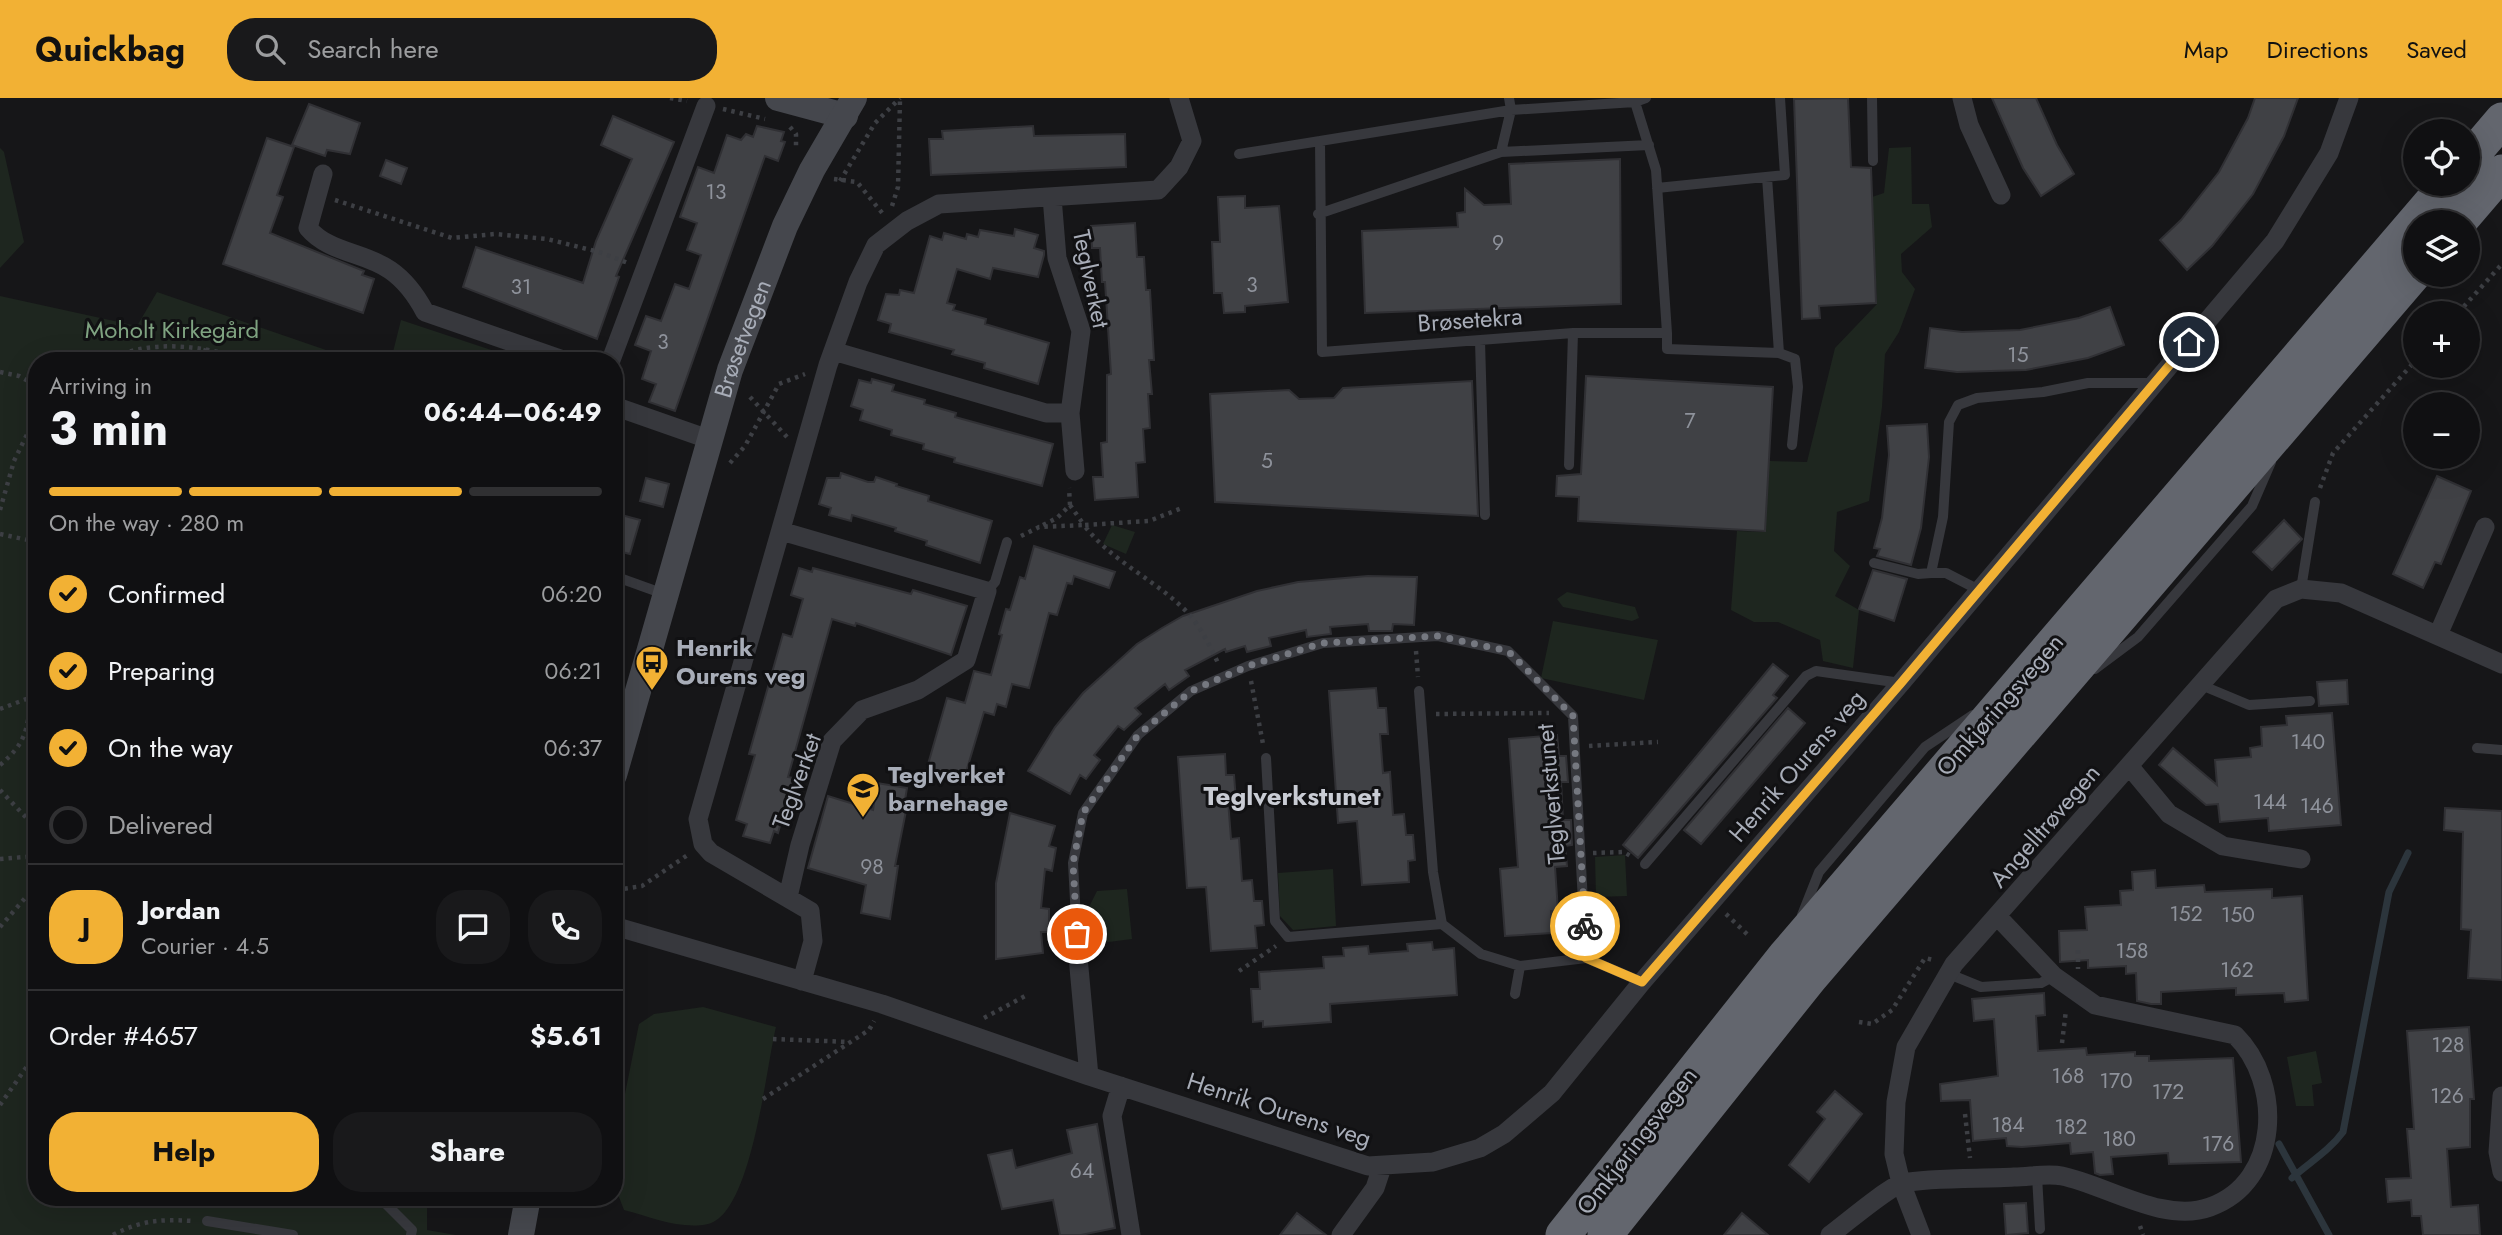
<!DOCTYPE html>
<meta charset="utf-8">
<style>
:root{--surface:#101012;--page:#19191b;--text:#f1f3f6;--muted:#9c9d9f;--line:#303032;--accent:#f2b134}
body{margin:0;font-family:Jost,sans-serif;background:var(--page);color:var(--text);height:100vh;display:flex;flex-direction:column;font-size:26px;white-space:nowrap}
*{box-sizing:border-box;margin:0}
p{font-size:23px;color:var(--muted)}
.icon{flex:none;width:38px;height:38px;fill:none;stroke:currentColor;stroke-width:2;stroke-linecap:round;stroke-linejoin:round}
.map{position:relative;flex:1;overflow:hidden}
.sheet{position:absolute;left:28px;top:254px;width:595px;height:854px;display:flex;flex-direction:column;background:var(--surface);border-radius:28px;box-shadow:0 7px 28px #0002,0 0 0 2px var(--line)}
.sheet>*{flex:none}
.buttons{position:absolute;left:2403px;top:21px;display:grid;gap:14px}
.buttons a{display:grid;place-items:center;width:77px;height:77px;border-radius:50%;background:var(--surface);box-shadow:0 7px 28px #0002,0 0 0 2px var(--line);font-size:35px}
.pin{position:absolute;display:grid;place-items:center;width:60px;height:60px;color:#fff;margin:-30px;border:4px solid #fff;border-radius:50%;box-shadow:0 2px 7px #0007}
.courier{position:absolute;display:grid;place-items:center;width:70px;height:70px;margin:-35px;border:5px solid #f2b134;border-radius:50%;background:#fff;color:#222;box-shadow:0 2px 9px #0007}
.headline em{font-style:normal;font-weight:700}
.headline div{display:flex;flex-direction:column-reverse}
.headline{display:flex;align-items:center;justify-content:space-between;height:119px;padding:0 21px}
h1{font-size:46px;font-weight:700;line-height:52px}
.bar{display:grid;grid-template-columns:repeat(4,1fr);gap:10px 7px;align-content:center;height:84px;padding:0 21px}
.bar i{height:9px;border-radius:5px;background:var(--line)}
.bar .selected{background:var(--accent)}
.bar p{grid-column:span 4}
.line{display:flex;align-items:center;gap:18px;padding:0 21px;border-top:2px solid var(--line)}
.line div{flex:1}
.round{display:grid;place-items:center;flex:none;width:74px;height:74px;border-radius:28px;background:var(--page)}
ol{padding:0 21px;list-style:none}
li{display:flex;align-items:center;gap:21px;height:77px}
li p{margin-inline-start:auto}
li .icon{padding:7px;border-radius:50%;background:var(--accent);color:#111;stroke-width:4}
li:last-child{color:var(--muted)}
li i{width:38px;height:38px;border:4px solid var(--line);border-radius:50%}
.primary-button{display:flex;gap:14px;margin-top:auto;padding:14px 21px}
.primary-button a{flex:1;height:80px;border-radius:28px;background:var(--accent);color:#111;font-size:28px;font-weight:700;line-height:80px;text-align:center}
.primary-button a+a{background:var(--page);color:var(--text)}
header{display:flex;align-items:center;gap:42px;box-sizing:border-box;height:98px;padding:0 35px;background:var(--accent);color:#111}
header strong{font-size:33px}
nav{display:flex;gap:38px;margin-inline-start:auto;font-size:24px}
.search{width:490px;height:63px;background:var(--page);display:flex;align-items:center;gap:18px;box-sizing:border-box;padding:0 24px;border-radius:28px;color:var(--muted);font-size:26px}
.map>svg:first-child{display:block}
</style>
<header>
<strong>Quickbag</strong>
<div class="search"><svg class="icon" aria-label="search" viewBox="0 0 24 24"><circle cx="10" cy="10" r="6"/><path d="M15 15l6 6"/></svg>Search here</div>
<nav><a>Map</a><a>Directions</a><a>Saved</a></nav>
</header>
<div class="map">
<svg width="2502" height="1137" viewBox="0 0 2502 1137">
<rect width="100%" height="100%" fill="#161618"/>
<!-- green -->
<path fill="#1e261f" d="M1911,49L1912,106H1929L1932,129L1901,156L1902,174L1915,191L1899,234L1885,256L1882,309L1869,403L1837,414L1834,453L1850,468L1835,498L1859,512L1853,570L1823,563L1820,542L1778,524H1754L1731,512L1737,433L1765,434L1769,363L1807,364L1835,250L1877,206L1872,99L1884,95L1889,50Z
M0,50L4,54L24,144L0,170Z
M157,194L355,262H37V1099H427V1132L456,1137H0V198L137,228Z
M401,222L521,262H391Z
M1112,427L1135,434L1126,456L1103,446Z
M1567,494L1635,509L1639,520L1632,523L1563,509L1557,501Z
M1553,523L1658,542L1644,602L1541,580Z
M1625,757L1627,798L1596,799L1595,759Z
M1333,771L1336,828L1293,832L1280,818L1278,775Z
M1127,791L1132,841L1093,846L1089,809L1097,793Z
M703,909L776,929C766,969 752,1116 708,1126C681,1132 651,1119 624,1112L614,1086V1051L639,926L654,916Z
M2316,953L2322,985L2312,987L2314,1008H2296L2287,959Z"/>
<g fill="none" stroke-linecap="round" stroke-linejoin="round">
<!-- stream -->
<path stroke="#2c353c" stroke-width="7" d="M2279,1046L2329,1137
M2292,1080C2310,1064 2329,1053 2343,1034L2389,794L2408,755"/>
</g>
<!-- building -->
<path fill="#404145" stroke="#303034" stroke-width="2" d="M1848,0L1851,69L1871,70L1876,205L1819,208L1820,220L1802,221L1794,1Z
M1992,0H2036L2057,47L2074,76L2041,98L2023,70Z
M2255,0H2298L2284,38L2253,96L2212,148L2187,172L2160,142L2181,122L2219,74L2248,20Z
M309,6L360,25L350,56L327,52L325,58L292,47Z
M613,18L674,44L616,178L619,179L597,241L463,189L476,149L583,185L596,143L632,61L601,47Z
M757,28L784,34L781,43L785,44L778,63L765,58L675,313L649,304L656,286L642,281L651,253L635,247L646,218L661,223L675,186L689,191L701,157L687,152L697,125L680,119L698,69L714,75L727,37L741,42L746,36L753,39Z
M1033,28L1034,38L1125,36L1126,69L931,77L929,41H943L942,33Z
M267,40L294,49L277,97L283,99L270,135L364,173L362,177L374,181L363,215L223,166Z
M1620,61L1621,206L1365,215L1362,133L1458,129L1457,115L1465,114V91L1484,107L1511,106L1509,66Z
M386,62L407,70L401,86L380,78Z
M1245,98V110L1279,108L1288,204L1245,208V214L1224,215L1222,195H1214L1212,144H1220L1218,99Z
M1135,125L1137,159H1144L1146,192H1150L1154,262H1149L1152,296H1148L1150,330L1143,331L1145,364L1136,365L1138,399L1095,402L1093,379H1103L1101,345L1107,344V277L1111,276L1105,184H1102L1100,150H1092L1091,128Z
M1015,131L1038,137L1034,150L1044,153V157L1038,179L993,170L990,181L957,171L947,205L955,207L953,212L986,221L985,226L1049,245L1038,286L984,270L985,265L952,256L954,252L889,234L891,226L878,222L886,196L899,197L900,192L914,195L930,138L942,142L944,135L966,141L967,136L978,139L980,132L1014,138Z
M2110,209L2124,247L2088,260L2026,272L1957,274L1925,270L1930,230L1962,234L2020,232L2079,220Z
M1586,278L1773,289L1765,433L1578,423L1579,399L1556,398L1557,378L1581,376Z
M872,281L894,287L892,293L925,302L924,306L956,315L955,319L1053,346L1042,388L954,364L955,360L923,351L924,346L891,337L892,332L860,322L863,312L851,308L859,282L871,285Z
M1472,283L1478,418L1215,404L1210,296L1289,292L1299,301L1334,300L1343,290Z
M1927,326L1929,359L1921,430L1911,467L1877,458L1880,451L1874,450L1882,420L1889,357L1887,328Z
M841,375L868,384H874L876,379L897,386L896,388L929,398L928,403L992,423L980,465L926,447L927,443L895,433L896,430L852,417L851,423L829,417L831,410L819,406L827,380H840Z
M2437,378L2471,393L2441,466L2435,464L2423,490L2393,476Z
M646,380L669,386L663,409L640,403Z
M614,415L640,422L630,456L614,452Z
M2284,422L2302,441L2272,472L2253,454Z
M1034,448L1115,474L1109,490L1074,478L1072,486L1067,485L1057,517L1049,515L1029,590L1012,586L1006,609L997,606L994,617L984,614L964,681L927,670L947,600L965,605L974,573L991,577L1002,537L999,536L1006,511L1010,512L1020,479L1025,481Z
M799,470L812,474L813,470L911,496L913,492L967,508L951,557L856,525L855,528L832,521L788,679L793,680L778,735L774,733L770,745L743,738L747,726L736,722L755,657L749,656L783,536L792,539L803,501L791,497Z
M1873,472L1907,481L1894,523L1859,511Z
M1368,478L1417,479L1414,527L1393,526L1392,533H1369L1368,526L1330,529L1331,536L1307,539L1306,532L1269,540L1271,548L1247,554L1245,548L1226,554L1225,551L1185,572L1189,578L1169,592L1165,586L1135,610L1141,616L1124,632L1118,628L1094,657L1100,662L1086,681L1080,677L1070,696L1028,673L1055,629L1083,595L1137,546L1162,530L1183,518L1257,493L1298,484Z
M1773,566L1788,578L1773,597L1777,600L1638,760L1623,747Z
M2347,582L2348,606L2319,608L2317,584Z
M1376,590L1378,610H1386L1388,636H1380L1383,675L1390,674L1393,717L1404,716L1406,737H1413L1415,762L1408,763L1409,784L1362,787L1357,723L1338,725L1329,593Z
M1788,610L1805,625L1701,746L1684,732Z
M2332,615L2341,727L2269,733L2268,720L2220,724L2218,706L2206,707L2159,667L2173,650L2217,687L2215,662L2251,659L2250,650L2262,648L2261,629L2287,627L2286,618Z
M1557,637L1559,658H1566L1568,684H1561L1563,722H1571L1572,747L1565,748L1567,768L1555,769L1558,813H1551L1552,835L1505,838L1500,771L1518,769L1509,641Z
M1225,656L1226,677H1234L1236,702H1228L1231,741L1239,740L1242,783L1252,782L1254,803H1262L1264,827L1255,828L1257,850L1211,853L1206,789L1187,790L1178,659Z
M877,685L907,690L904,708H907L895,768H898L890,821L861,815L866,787L808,770L828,698L873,712Z
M2445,710L2502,713V882L2468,880L2471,832L2461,831L2463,734L2444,732Z
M1010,715L1055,728L1049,748L1056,750L1052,773L1045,771L1041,810L1049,811V834H1041L1043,855L996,861V785Z
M2155,772L2156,790L2204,787L2205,794L2272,791V800L2302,798L2308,902L2285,904L2284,895L2236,897V890L2161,894V906H2151L2137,903L2136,875L2126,876V868L2088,870V862L2060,864L2059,833L2087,832L2085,809L2121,807L2120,793L2133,792L2132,774Z
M1432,844L1433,852L1454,850L1457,897L1330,906L1331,924L1263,929V923L1253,924L1251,891H1260L1259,874L1324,870L1323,859L1344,858L1343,850L1368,848L1369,856L1408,853L1407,846Z
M2044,895L2045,917L2036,918L2038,953L2086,950L2087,957L2135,954V958H2149V963L2233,960L2241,1064L2169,1066L2168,1055L2111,1059L2113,1076L2100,1077L2095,1075L2093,1054L2071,1056L2070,1045L2022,1049L2007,1048L2006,1040L1973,1043L1970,1002L1941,1003L1940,986L1998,978L1994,921L1974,923L1972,901Z
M2469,929L2474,1001H2470V1049L2447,1051L2451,1109L2478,1107L2480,1137H2423L2421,1118H2412L2411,1102L2388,1104L2386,1081L2411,1080L2407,1031H2414L2407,933Z
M1835,993L1862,1016L1809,1084L1789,1067L1825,1021L1817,1014Z
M1097,1026L1115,1130L1081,1137H1060L1053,1102L1002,1111L988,1057L1012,1052L1016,1070L1072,1055L1067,1032Z
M2026,1105L2028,1135L2006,1137L2004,1106Z
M1297,1115L1326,1137H1280Z
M1742,1115L1768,1137H1724Z"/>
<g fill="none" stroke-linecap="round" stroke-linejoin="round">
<!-- path -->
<path stroke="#3d3f44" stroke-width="4.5" stroke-dasharray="3.5 5" stroke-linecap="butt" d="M670,0L687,3
M723,11L765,21
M790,29L796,36V49
M834,81L857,84L883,116
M840,83L875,25L900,0
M335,102L452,140L495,136L547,141L599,154L628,165
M892,108L898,89L900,1
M2458,215L2502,166
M106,262C154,240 201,248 250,262
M203,262L206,250
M0,274L19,278L37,288
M750,299L787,339
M730,365L745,348L779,286L805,276
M2320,390L2333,355L2415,263
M1070,407L1084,427L1149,423L1182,410
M0,412L14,363L37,316
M1043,427L1057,420L1070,407L1069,390
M0,436L37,444
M1021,438L1039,429L1084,427C1110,462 1152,480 1183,510C1199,525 1209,546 1218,565
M1416,553L1418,579
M1251,583L1263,646
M0,611L37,597
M1436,616L1549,615
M1589,648L1658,644
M0,667C26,645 27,633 31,600
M0,692L37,731
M1593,755L1624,754L1632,759
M0,761L37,758
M616,792L642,788L689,756
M1726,816L1749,838
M0,829L26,799L37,791
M2078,852V871
M1239,873L1276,848
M984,920L1025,898
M1859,924L1872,926L1892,912L1925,860L1933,862
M773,941L850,944
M2062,945L2066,912
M763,1001L869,932L874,923
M0,1007L37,954
M1965,1016L1970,1060
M2140,1128L2143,1137
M113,1137C141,1122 162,1121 193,1123"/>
<!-- lane -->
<path stroke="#37383d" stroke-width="10" d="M1872,0L1873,63
M1635,4L1656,72L1667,235H1573L1322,254L1320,43L1511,12Z
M1635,4L1646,0
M1501,54L1511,12L1509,0
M1239,56L1320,43
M1767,79L1779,255L1795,261L1798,289L1792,347
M1657,90L1785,77L1780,0
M1318,116L1501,54L1649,47
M1667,235V251L1779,255
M1480,243L1485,417
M1569,367L1573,235
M1874,465L1918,476L1931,475
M614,478L664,496
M2301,491L2315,404
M1979,492L1946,475H1931L1943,419L1949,324L1958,307L1977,300L2043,294L2088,285H2155
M987,493L995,484L1007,444
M2095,571L2138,539L2252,408L2271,364
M2201,587L2249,607L2310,603
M1419,593L1433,774L1442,826L1481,856L1520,868L1586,860
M2477,650L2502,652
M1266,660L1275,823L1288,839L1442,826
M1645,766L1806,578L1816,573L1901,585
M1802,817L1819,774L1925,649L1973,617
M1078,859L1073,765L1083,715L1138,637L1191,593L1248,568L1323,545L1438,538L1508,553L1573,618L1586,860L1642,884
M1949,876L1981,889L2041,885L2054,878
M1515,896L1520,868
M2037,1078L2040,1131
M379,1099L412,1132L411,1137
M207,1123L293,1137"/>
<!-- street -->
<path stroke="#37383d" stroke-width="19" d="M1962,0L1969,27L2001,97
M323,76L308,130C329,155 364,154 390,172C406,183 416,197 425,214L563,262
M833,253L1046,315H1070L1081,233L1057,160L1052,99
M611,262L706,8
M614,308L711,342
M1070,315L1075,373
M781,433L987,493L966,562L918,592L862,612L832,643L800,747L788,799
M2438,537L2485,429
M2130,669L2169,716L2223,748L2301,761
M614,828L882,906L1089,978L1368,1068L1433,1064L1480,1050L1504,1036L1552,995L1642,884L1901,585L2275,143L2329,55L2349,0
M1078,859L1089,978
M802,883L813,843L810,813L711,755L703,746L698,721L828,267L858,184L876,147L907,123L939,106L1158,92L1179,69L1192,43L1179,0
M1121,988L1112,1018L1131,1137
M2502,998L2498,1054L2502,1074
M1341,1137L1375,1090L1382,1069
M1830,1137C1845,1126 1888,1089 1903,1085C1930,1079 1984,1081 2014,1079C2029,1079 2047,1075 2062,1078C2106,1087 2164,1126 2210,1109C2281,1084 2283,984 2235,937L2095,907L2054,878L1998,819
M1921,1137L1901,1085L1894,1056L1896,1004L1906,949L1954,866L2276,501L2301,491L2341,495L2502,566"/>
<!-- secondary -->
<g stroke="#45474d" stroke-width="26">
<path d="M778,0L845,18"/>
<path id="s1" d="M614,677L730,272L785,128L812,72L854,0"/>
<path d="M521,1137L528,1099"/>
</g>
<!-- highway -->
<path stroke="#63666e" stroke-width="35" d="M2468,62L2502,22
M2459,124L2502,74
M1563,1137L1785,858L2447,86
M1605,1137L1810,880L2415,175"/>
</g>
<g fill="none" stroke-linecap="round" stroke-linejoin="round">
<!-- done -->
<path stroke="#757880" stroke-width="7" stroke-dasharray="0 12.6" d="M1077,836L1073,765L1083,715L1138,637L1191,593L1248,568L1323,545L1438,538L1508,553L1573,618L1585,828"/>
<!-- route -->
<path stroke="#f2b134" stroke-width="9" d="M1585,828L1586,860L1642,884L1901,585L2189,244"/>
</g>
<!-- icons -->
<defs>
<symbol id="bus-pin" viewBox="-11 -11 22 30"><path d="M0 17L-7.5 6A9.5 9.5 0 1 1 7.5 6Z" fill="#f2b134" stroke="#111113"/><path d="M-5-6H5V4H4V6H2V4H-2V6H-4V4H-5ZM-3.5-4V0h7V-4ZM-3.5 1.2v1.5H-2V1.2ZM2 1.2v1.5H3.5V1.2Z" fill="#111"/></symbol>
<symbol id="school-pin" viewBox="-11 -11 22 30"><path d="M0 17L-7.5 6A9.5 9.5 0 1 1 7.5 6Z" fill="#f2b134" stroke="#111113"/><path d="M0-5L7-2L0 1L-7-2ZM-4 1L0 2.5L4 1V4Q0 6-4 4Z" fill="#111"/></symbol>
</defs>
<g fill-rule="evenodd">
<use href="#bus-pin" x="633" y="545" width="38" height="52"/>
<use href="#school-pin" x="844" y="672" width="38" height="52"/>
</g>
<g text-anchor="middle" stroke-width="6" stroke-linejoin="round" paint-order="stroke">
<!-- number labels -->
<g font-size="21" fill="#8e929b">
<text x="716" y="101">13</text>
<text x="1498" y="152">9</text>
<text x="1252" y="194">3</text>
<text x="521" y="196">31</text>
<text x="663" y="251">3</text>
<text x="2018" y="264">15</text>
<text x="1690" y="330">7</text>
<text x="1267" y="370">5</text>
<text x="2308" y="651">140</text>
<text x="2270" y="711">144</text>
<text x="2317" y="715">146</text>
<text x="872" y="776">98</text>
<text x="2186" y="823">152</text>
<text x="2238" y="824">150</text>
<text x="2132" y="860">158</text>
<text x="2237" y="879">162</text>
<text x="2448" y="954">128</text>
<text x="2068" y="985">168</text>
<text x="2116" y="990">170</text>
<text x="2168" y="1001">172</text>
<text x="2447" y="1005">126</text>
<text x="2008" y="1034">184</text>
<text x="2071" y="1036">182</text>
<text x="2119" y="1048">180</text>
<text x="2218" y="1053">176</text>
<text x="1082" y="1080">64</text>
</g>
<!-- street labels -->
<g font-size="24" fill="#a8adb8" stroke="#111113">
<text transform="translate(1091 181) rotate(78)" y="8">Teglverket</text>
<text transform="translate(1470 222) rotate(-4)" y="8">Brøsetekra</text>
<text dy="8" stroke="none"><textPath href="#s1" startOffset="455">Brøsetvegen</textPath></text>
<text transform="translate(2000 607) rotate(-49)" y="8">Omkjøringsvegen</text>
<text transform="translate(1797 668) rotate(-49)" y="8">Henrik Ourens veg</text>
<text transform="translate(797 683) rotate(-70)" y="8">Teglverket</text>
<text transform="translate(1551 696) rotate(-95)" y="8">Teglverkstunet</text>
<text transform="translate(2045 728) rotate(-49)" y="8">Angelltrøvegen</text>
<text transform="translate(1279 1012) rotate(18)" y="8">Henrik Ourens veg</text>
<text transform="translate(1637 1043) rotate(-52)" y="8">Omkjøringsvegen</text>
</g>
<!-- park labels -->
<g font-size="24" fill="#7fa381" stroke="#111113">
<text x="172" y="240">Moholt Kirkegård</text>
</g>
<!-- poi labels -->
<g font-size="24" font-weight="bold" fill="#a8adb8" stroke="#111113" text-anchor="start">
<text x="676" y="558">Henrik<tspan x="676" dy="28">Ourens veg</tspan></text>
<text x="888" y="685">Teglverket<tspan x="888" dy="28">barnehage</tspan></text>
</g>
<!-- neighbourhood labels -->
<g font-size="26" font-weight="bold" fill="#c9ccd4" stroke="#111113">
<text x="1292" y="707">Teglverkstunet</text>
</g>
</g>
</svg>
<div class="buttons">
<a><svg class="icon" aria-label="locate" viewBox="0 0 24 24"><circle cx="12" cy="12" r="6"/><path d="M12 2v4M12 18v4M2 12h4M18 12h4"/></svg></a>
<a><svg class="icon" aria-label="layers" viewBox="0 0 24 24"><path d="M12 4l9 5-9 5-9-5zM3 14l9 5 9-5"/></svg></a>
<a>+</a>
<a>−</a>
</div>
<div class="pin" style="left:1077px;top:836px;background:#ea580c"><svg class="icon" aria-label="bag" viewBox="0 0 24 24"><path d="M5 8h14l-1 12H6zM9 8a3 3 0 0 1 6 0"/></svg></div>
<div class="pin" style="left:2189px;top:244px;background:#1f2937"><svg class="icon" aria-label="home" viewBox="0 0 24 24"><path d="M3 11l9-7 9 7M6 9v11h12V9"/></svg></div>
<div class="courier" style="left:1585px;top:828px"><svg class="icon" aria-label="bike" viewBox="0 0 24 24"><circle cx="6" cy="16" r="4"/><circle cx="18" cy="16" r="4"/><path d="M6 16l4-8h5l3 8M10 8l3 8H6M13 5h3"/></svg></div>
<section class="sheet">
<div class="headline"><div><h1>3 min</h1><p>Arriving in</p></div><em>06:44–06:49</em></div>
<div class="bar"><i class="selected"></i><i class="selected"></i><i class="selected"></i><i></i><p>On the way · 280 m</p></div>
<ol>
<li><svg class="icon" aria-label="check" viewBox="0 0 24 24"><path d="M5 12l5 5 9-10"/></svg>Confirmed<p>06:20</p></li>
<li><svg class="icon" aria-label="check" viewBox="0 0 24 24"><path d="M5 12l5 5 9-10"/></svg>Preparing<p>06:21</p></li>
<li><svg class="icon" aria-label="check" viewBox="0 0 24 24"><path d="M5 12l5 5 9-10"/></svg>On the way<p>06:37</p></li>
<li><i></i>Delivered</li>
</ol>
<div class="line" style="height:126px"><b class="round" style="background:var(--accent);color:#111">J</b><div><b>Jordan</b><p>Courier · 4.5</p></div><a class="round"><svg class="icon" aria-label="chat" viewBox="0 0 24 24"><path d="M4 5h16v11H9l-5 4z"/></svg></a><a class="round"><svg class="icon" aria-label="phone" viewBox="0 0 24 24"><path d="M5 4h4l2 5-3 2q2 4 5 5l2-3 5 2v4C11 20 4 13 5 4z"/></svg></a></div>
<div class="line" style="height:91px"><div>Order #4657</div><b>$5.61</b></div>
<div class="primary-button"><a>Help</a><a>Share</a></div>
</section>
</div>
